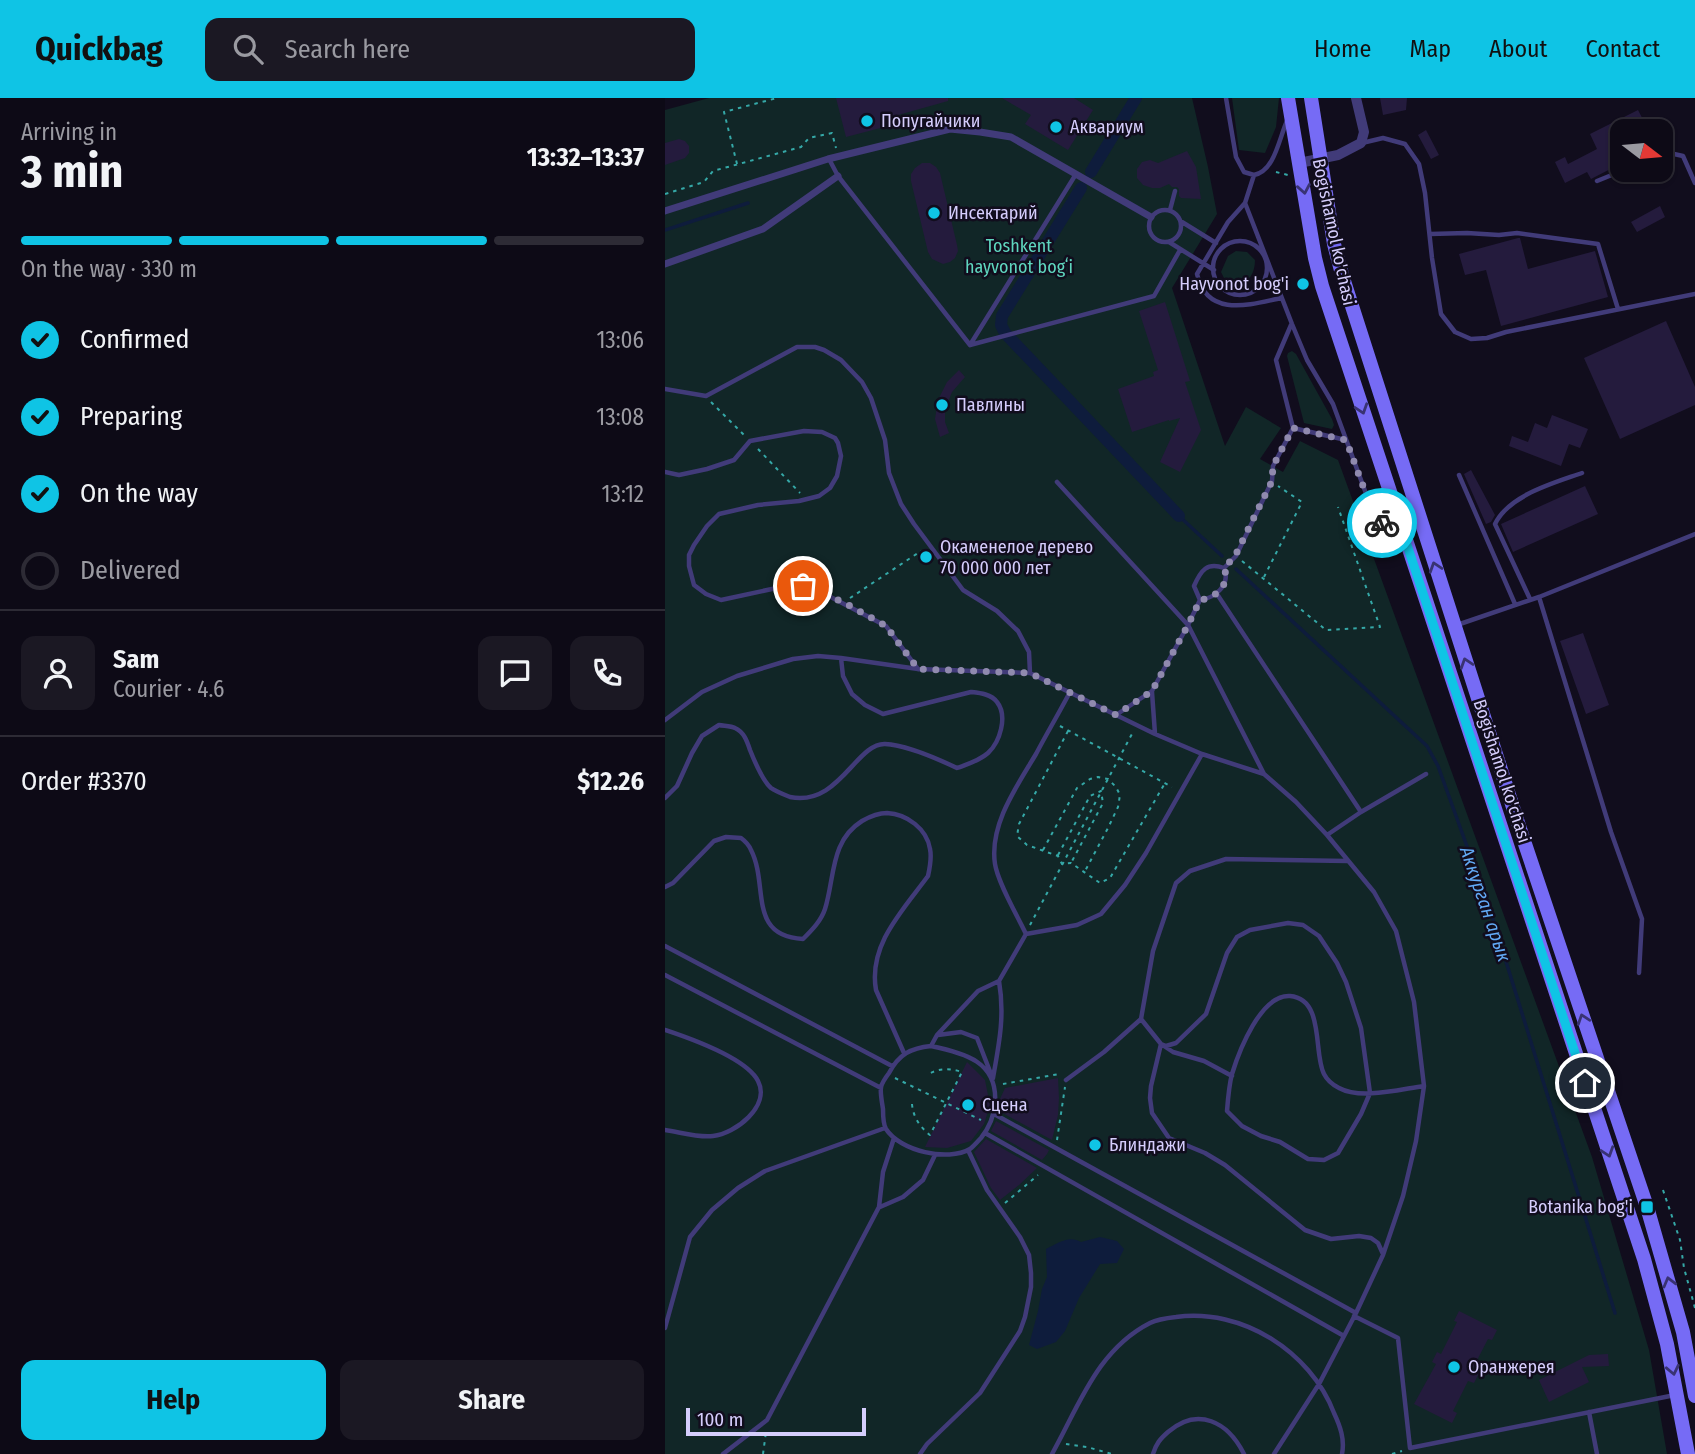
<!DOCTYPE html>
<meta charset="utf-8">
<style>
:root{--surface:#0d0a16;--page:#1b1823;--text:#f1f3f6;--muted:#9a9aa1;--line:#2d2b35;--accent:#0fc4e5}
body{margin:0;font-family:"Fira Sans Condensed",sans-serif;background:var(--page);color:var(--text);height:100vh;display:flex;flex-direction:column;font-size:26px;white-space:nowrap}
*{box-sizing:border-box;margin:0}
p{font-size:23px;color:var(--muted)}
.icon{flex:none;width:38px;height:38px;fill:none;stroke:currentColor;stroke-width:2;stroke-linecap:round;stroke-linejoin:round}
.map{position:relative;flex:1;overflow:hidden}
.side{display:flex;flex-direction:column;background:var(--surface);width:665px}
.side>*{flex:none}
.needle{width:46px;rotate:106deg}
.buttons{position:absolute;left:945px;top:21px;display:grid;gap:14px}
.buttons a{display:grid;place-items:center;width:63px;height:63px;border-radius:14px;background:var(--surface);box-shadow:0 2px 5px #0004,0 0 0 2px var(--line);font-size:35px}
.scale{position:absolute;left:21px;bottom:18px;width:180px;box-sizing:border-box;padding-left:7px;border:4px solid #d5cdfc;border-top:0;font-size:19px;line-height:24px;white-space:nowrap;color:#d5cdfc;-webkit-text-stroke:5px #110d1d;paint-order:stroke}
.pin{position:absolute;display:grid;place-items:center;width:60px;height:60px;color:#fff;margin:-30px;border:4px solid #fff;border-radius:50%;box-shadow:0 2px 7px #0007}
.courier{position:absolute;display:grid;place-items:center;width:70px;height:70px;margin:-35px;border:5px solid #0fc4e5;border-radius:50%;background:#fff;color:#222;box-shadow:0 2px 9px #0007}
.summary em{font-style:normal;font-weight:700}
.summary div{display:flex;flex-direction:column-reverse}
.summary{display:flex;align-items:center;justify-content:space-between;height:119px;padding:0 21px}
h1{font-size:46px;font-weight:700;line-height:52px}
.bar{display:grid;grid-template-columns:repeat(4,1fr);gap:10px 7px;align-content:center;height:84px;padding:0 21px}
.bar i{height:9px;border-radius:5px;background:var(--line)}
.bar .selected{background:var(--accent)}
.bar p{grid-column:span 4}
.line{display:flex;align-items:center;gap:18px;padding:0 21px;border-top:2px solid var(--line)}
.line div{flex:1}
.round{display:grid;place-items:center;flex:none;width:74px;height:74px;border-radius:14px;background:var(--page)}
ol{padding:0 21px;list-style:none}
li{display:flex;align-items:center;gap:21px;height:77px}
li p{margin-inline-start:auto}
li .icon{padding:7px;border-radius:50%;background:var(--accent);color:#111;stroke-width:4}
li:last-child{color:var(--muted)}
li i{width:38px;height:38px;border:4px solid var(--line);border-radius:50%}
.cta{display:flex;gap:14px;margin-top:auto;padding:14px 21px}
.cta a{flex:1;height:80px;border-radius:14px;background:var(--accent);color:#111;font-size:28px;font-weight:700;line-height:80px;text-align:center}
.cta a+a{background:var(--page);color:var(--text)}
header{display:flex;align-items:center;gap:42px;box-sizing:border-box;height:98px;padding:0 35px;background:var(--accent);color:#111}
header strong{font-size:33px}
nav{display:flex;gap:38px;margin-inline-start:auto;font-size:24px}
.search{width:490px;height:63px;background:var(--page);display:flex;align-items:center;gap:18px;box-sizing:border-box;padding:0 24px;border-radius:14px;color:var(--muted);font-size:26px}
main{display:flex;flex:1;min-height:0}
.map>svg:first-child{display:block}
</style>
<header>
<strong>Quickbag</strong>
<div class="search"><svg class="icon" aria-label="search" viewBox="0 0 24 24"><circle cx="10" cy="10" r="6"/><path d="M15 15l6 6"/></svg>Search here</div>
<nav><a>Home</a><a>Map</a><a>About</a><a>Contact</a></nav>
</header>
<main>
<section class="side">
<div class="summary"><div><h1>3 min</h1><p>Arriving in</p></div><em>13:32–13:37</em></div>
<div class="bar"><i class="selected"></i><i class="selected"></i><i class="selected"></i><i></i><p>On the way · 330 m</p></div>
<ol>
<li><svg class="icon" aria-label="check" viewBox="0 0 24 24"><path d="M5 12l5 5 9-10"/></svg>Confirmed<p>13:06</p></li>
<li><svg class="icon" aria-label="check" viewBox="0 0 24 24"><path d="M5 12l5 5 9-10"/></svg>Preparing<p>13:08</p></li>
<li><svg class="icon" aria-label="check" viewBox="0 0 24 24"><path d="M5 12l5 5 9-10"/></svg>On the way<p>13:12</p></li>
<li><i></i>Delivered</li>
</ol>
<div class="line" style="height:126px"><a class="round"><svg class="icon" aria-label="person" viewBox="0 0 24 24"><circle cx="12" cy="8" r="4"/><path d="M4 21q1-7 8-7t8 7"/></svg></a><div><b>Sam</b><p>Courier · 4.6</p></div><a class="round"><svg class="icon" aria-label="chat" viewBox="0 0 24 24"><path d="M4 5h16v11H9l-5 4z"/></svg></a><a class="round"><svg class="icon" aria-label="phone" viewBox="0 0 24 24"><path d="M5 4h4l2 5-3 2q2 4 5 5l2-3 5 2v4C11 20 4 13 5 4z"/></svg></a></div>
<div class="line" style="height:91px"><div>Order #3370</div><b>$12.26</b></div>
<div class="cta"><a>Help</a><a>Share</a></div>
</section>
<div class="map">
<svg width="1030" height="1356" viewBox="0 0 1030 1356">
<rect width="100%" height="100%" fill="#110d1d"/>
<!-- green -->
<path fill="#112627" d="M44,0H527L543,69L552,116L507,190L560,348L581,309L616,330L595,361L618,374L635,343L673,362L927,1059L984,1252L1002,1356H0V12Z
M567,0H614L611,29L600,55L574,52Z
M571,153L582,154L590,162C590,175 584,184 573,189L561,184L556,174L563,158Z
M627,253L631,256L667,321L669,327L667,331L639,325L622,258L623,255Z"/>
<!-- water -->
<path fill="#0e1c3c" d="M435,1139L452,1143L459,1151L452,1165L435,1166L414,1200L400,1233L391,1244L372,1251L364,1247L373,1213L377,1191L382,1179L381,1151C393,1145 404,1137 416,1144Z"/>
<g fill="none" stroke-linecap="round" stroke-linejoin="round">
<!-- stream -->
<path stroke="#0e1c3c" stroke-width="3.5" d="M0,132L83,105
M514,418L557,458
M571,471L762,648L773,668L825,812L950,1215"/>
<!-- canal -->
<path stroke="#0e1c3c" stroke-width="12" d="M426,74L471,0
M416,90L337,218L336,227L340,235L514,418"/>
</g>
<!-- building -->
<path fill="#241b3d" d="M171,0H283V3L226,19L227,27L181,39Z
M337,0H409L428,12L403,52L360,26L366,17Z
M715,0H742L741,12L718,17Z
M973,12L984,33H957V65L926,81L922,74L900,85L890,64L900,59L903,66L932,51L925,36Z
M761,32L774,57L766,61L753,37Z
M14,41L20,43L24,48V55L20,60L0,67V45Z
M522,53L531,69L536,101L516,100L514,98V91L512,89H507L504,86L495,90H487L478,87L472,80V71L477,64L485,62L493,65Z
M257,65H265L271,69L275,75L292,147L293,153L290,160L285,164L278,166L267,161L263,154L246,83V76L250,70Z
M995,108L1000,119L972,134L966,124Z
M853,140H855L863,171L930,153L943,199L836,228L821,172L800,177L794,156Z
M500,204L525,283L520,284L536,332L515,374L495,364L515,320L504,323V322L467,334L453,291L489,278L488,274L493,272L474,213Z
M1001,223L1030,289V307L955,341L919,260Z
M294,272L300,279L287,294L283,304L280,314V324L284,335L275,339L270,321L273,302L282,284Z
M887,317L923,331L915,350L904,346L896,368L844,348L847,338L863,344L870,325L882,330Z
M806,372L830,417L826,424L821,426L799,376Z
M920,388L933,416L848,454L836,426Z
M918,535L944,607L921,616L895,543Z
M302,964L320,982L325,1007L319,1026L306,1043L282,1050L260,1049Z
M393,980L394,1000L393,1017L387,1042L334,1013L335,1001L340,990Z
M331,1023L384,1052L382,1056L377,1062L326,1033Z
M321,1041L372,1070L354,1087L335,1102L326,1090L309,1054Z
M794,1213L832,1232L827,1242L823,1241L807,1272L814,1275L809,1285L803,1283L788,1313L792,1315L787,1325L749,1306L771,1266L767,1264L772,1254L776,1256L792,1224L789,1223Z
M943,1256L944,1268L917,1269L924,1284L884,1304L874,1282L924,1257Z"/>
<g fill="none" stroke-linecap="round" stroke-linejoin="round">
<!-- path -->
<path stroke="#35a8a7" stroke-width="2" stroke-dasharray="3.5 5" stroke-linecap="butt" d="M72,66L59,14L112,0
M611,74L623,77
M0,96L39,84L48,73L136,49L144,40L167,35L171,50
M46,304L79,337
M93,351L135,395
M577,463L661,532L715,529L673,409
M599,479L637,404L613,388
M185,500L256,453
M395,628L507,689
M403,633L354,726L352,738L362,747L393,758L397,766L406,765L435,785L445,780L500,685
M378,752L412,690L425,681L433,679L443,681L451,689L455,697L453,709L443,730L419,775
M393,757L425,698L436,693L438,705L406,765
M365,827L468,634
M230,980L316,1022
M338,986L394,976
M247,1006C248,1019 255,1029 265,1037L297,974C284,970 273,970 262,977
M392,1042L400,989
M998,1092L1015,1142L1019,1170L1030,1210
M340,1105L373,1077
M401,1346L422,1349L447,1356
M98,1356L101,1334
M727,1356L737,1353"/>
<!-- service -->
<path stroke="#413b79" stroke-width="4.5" d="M561,0L571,59L579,74L589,77
M622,23C614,40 610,73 589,77L580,105L627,226L642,262L668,306L710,420L735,437
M697,45L718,40L740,46L754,66L760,95L767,160L776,216L790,234L806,241L822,240L841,234L1030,196
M996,56L1000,54L1018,58L1030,85
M164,61L173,78L305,247
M932,83L959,72
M580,105L563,124L532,176C542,220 584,207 616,200
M484 128a16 16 0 1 1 32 0a16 16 0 1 1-32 0Z
M505,112L510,93
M517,124L551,145
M765,136L802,135L834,137L852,135L933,146L953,211
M548 170a27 27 0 1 1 54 0a27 27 0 1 1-54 0Z
M504,144L549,172
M305,247L489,198L515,152
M305,247L411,76
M0,291L41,298L132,249H150L159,252L176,262L197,284L206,300L220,342L224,375L236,406L249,426L298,492L332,513L353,533L364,554L365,575
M628,330L681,342
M0,374L14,377L42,371L69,362L85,343L139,333L157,334L170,340L173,345L176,358L172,378L165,390L154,398L134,403L93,407L54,416L42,428L29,447L24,457V468L29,487L41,496L56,502L121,488H138L158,495L221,528L253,571
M794,377L850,506
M392,384L523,527L599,676
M552,496L696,714
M874,499L946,734L977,821L974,875
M865,501L830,426C844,397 889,385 917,375
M535,502C550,500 566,487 559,470
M792,527L874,499L1030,436
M487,594L490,636
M451,617L487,593L523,527L535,502L529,488C536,472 542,464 559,470L571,458L607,383L608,368L628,330L611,262L626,227
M0,622L37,594L72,578L128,561L153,558L176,560L253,571L365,575L490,636L537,656L599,676L631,704L662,737L709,794L731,833L749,904L759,988L751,1043L738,1098L718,1157L691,1215L654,1286L609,1356
M0,700L12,688L27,655L37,638L54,627C58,628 66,628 70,630C79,634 82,643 85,652C89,662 97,682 106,690C110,693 120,697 125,699C174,709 191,645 220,646C242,647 273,661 292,670C303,666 314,663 323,655C335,644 343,618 332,604C326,596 315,595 306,594L218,616L200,607L187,596L178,578L176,560
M662,737L696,714L761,676
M0,789L8,785L49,743L61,739L76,740C80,743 84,747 86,752C104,787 82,838 138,841C147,832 156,823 160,811C170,779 165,743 197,723C204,719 214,715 222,715C242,716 262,731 265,751C267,760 265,769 263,778C238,812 203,847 211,892L239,955
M361,836L412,827L436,816L460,787L481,755L537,656
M361,836C352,817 333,785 330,766C324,727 352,688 371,656C382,635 394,615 405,594
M0,848L227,968
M0,877L216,990
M476,921L496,946L508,954L539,963L567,978
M0,932C24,940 81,960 93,983C106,1008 70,1036 48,1038C33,1040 15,1034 0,1032
M273,937L296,934L312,940L326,976
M266,948C300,955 333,964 330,1005C329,1018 324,1030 316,1040C313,1043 309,1048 305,1051C283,1064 235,1053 221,1031C218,1026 218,1017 218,1011C217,1004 215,995 216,989C217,985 221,979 224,975C234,956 246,950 266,948Z
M266,948L272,937L313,893L334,883L361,836
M328,980C334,946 340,918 334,883
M401,982L439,954L476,921L488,853L511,785L525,773L561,761L682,763
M329,1016L691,1215
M320,1035L679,1238
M215,1109L238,1099L258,1082L270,1057
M718,1156L713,1145L706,1140L694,1138L666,1141L640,1132L560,1067L540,1055L504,1040L487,1015L485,1000L486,988L496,946L501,948L511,945L541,916L562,855L572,839L585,832L623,825L638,827L654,838L672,865L681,884L696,930L705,995L696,1016L673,1055L659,1062L643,1061L615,1044L596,1038L577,1028L562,1013C563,1000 564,987 567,976C574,953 596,896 625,898C660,901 648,955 659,976C662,982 668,987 674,990C696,1002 736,991 759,988
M689,1218L733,1240L745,1350L1010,1297
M0,1230L25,1139L47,1112L73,1090L100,1073L220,1030
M924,1314L932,1356
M58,1356L102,1322L214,1109L218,1074L229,1040
M255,1356L262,1346L315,1295L355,1233L360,1219L366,1189V1175L364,1157L355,1139L322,1092L303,1052
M387,1356C414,1308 432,1252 485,1225C493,1221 502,1220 511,1219C577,1210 645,1253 669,1315C675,1328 680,1341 677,1356
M488,1356C491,1346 495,1341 503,1334C533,1308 563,1324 579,1356"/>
<!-- pedestrian -->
<path stroke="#413b79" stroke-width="7" d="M0,113L163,61L285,31L315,34L346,39L486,119
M0,166L98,131L173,78"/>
<!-- minor -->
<path stroke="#413b79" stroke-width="10" d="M634,65L673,57L696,45L699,34L691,0"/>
<!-- secondary -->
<path stroke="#766bf5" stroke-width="14" d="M623,0L650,160L657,188L979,1161L1002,1246L1023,1356
M646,0L669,146L678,180L855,731L982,1109L1018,1234L1030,1298"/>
</g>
<!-- one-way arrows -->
<defs><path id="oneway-chevron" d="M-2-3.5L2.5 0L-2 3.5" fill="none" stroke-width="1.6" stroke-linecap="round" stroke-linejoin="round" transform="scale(1.75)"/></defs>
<g stroke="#393373">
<use href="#oneway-chevron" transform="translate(639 91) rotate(80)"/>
<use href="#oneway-chevron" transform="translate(697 311) rotate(72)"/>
<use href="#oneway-chevron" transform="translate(770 469) rotate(-108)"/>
<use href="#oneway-chevron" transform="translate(801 565) rotate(-108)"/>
<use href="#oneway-chevron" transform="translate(918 921) rotate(-109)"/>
<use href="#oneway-chevron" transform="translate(943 1054) rotate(72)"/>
<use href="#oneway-chevron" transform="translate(1004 1184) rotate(-105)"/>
<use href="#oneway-chevron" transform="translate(1008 1272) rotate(78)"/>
</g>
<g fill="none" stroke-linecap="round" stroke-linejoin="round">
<!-- done -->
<path stroke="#908aae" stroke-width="7" stroke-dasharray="0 12.6" d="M138,488L178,504L221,528L253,571L365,575L451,617L487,593L523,527L535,502C550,500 566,487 559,470L570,458L607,383L608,368L628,330L681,342L710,420L717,425"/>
<!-- route -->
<path stroke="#0fc4e5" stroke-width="9" d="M717,425L740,441L920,985"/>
</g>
<!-- markers -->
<g fill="#0fc4e5" stroke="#110d1d" stroke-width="2.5">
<circle cx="202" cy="23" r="7"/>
<circle cx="391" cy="29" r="7"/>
<circle cx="269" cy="115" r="7"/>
<circle cx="638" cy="186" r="7"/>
<circle cx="277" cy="307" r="7"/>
<circle cx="261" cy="459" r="7"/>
<circle cx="303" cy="1007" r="7"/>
<circle cx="430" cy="1047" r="7"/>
<rect x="975" y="1102" width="14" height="14" rx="3.5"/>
<circle cx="789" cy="1269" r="7"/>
</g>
<g text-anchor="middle" stroke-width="5" stroke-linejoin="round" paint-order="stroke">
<!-- poi labels -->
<g font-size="18" fill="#d5cdfc" stroke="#110d1d" text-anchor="start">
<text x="216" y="29">Попугайчики</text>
<text x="405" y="35">Аквариум</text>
<text x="283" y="121">Инсектарий</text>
<text x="624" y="192" text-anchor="end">Hayvonot bog'i</text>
<text x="291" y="313">Павлины</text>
<text x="275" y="455">Окаменелое дерево<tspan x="275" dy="21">70 000 000 лет</tspan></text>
<text x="317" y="1013">Сцена</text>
<text x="444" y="1053">Блиндажи</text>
<text x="968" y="1115" text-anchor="end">Botanika bog'i</text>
<text x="803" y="1275">Оранжерея</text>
</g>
<!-- street labels -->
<g font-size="18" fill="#d5cdfc" stroke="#110d1d">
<text transform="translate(669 134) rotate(78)" y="6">Bogishamol ko'chasi</text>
<text transform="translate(837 673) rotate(72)" y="6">Bogishamol ko'chasi</text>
</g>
<!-- park labels -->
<g font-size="18" fill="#5fd6bf" stroke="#110d1d">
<text x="354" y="154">Toshkent<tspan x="354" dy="21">hayvonot bogʻi</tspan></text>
</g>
<!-- water labels -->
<g font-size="19" font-style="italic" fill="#62a9f5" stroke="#110d1d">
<text transform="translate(821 806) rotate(71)" y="7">Аккурган арык</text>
</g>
</g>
</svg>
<div class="buttons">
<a><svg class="needle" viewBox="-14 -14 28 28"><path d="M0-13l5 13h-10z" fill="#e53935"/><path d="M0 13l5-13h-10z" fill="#9a9aa1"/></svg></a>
</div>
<div class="scale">100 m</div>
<div class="pin" style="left:138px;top:488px;background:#ea580c"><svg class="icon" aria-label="bag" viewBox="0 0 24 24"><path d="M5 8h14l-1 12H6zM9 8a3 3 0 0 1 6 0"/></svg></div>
<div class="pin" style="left:920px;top:985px;background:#1f2937"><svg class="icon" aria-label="home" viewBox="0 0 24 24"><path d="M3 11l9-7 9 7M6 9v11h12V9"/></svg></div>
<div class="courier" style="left:717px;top:425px"><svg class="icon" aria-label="bike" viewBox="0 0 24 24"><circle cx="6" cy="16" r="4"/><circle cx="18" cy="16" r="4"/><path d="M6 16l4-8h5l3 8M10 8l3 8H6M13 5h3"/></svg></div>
</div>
</main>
